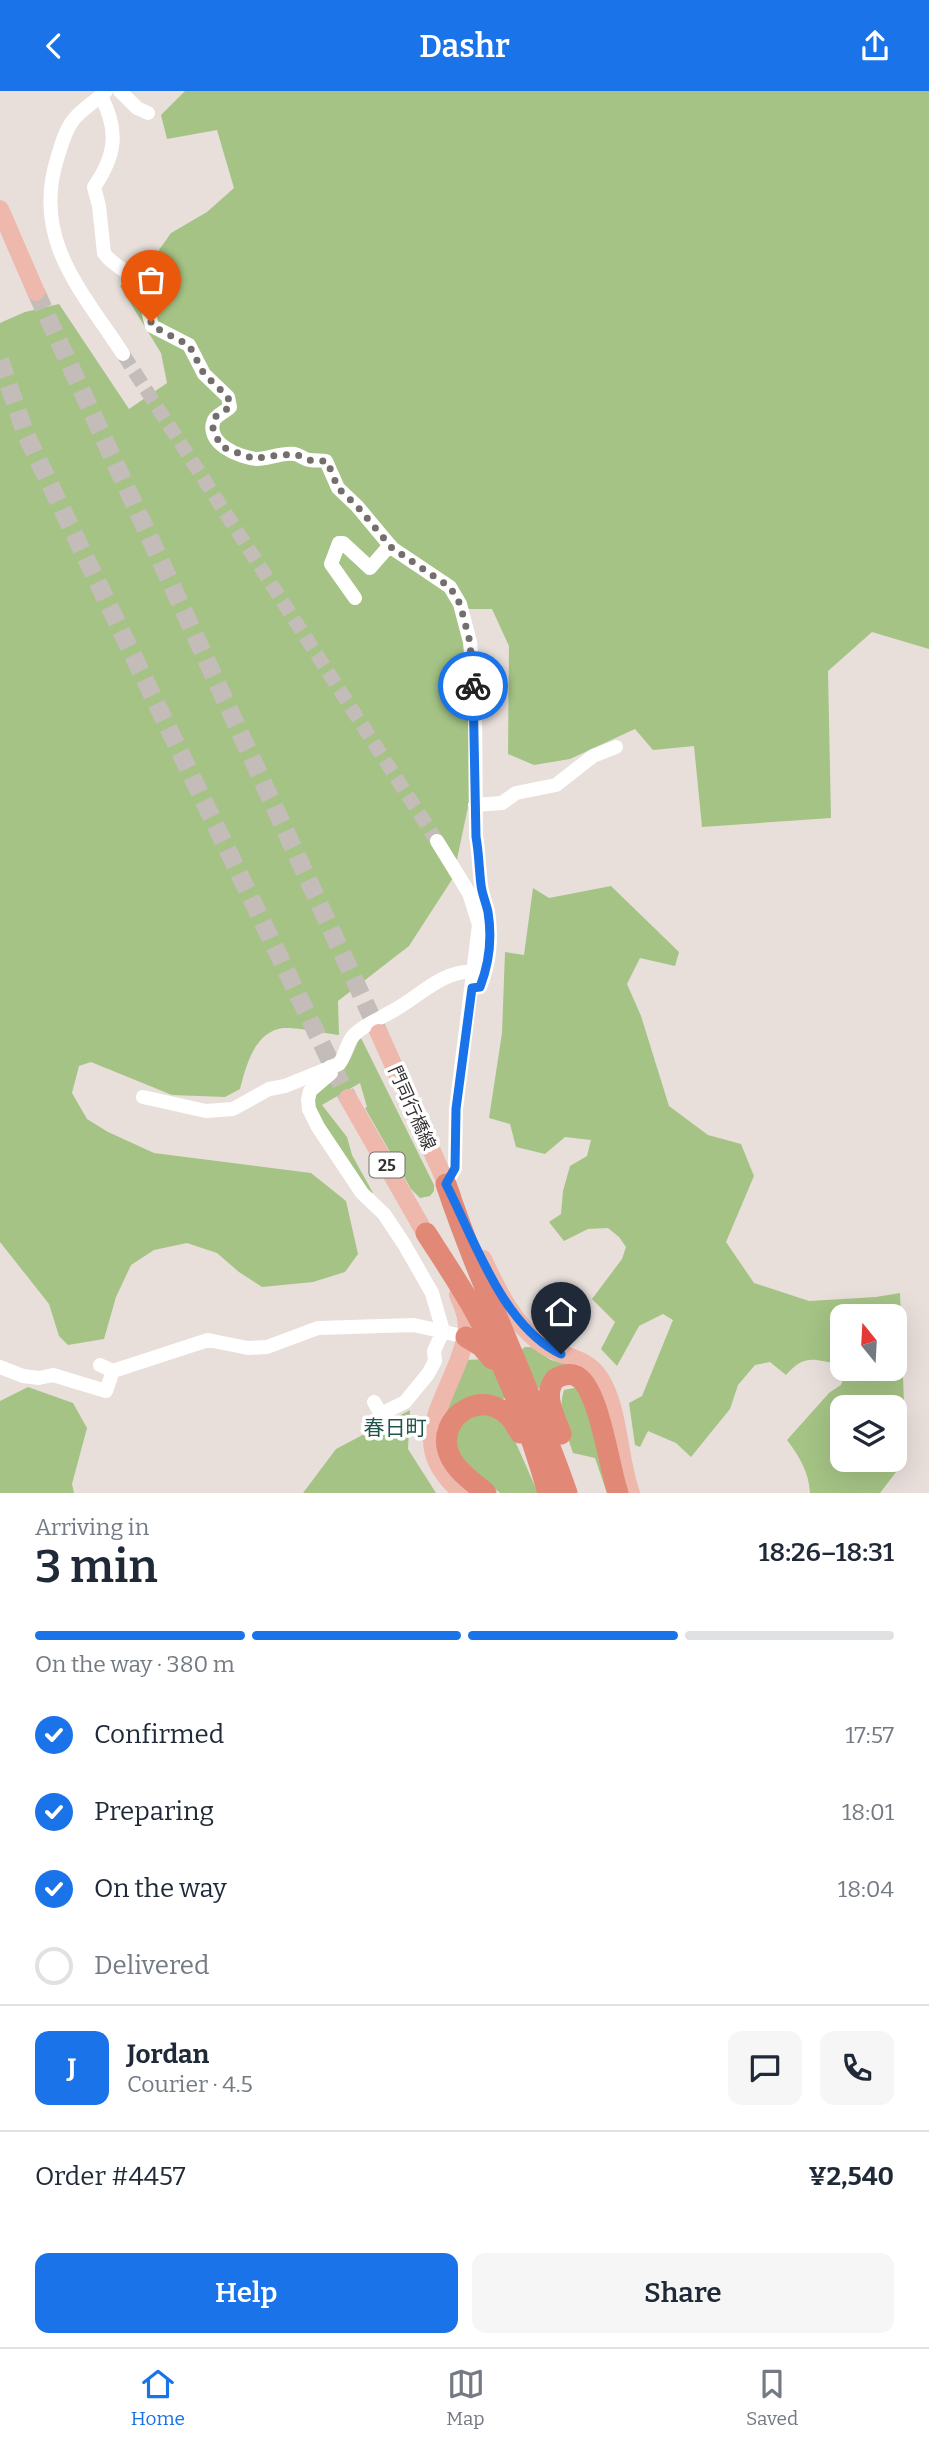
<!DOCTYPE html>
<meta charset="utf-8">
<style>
:root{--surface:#fff;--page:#f6f6f7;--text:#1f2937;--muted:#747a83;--line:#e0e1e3;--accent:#1a73e8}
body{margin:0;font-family:Bitter,"Noto Sans JP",serif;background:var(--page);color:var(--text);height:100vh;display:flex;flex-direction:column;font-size:26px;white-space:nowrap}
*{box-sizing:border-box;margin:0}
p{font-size:23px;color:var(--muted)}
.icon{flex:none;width:38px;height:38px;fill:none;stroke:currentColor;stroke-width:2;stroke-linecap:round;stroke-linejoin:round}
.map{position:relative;height:1402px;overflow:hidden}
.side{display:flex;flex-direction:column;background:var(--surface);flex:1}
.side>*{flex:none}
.needle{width:46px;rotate:342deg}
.tools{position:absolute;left:830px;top:1213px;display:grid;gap:14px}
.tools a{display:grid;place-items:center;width:77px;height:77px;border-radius:14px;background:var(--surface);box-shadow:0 7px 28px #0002;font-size:35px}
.pin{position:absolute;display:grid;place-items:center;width:60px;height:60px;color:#fff;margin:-72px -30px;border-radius:50% 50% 50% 0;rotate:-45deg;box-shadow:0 0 7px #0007}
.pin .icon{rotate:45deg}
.courier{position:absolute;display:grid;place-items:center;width:70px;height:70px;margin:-35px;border:5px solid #1a73e8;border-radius:50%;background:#fff;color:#222;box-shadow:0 2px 9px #0007}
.head em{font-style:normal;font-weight:600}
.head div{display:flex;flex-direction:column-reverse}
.head{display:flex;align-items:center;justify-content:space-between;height:119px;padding:0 35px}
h1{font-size:46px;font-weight:600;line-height:52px}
.bar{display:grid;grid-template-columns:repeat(4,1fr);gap:10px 7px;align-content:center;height:84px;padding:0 35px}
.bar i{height:9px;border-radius:5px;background:var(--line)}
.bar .current{background:var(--accent)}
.bar p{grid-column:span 4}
.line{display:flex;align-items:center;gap:18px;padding:0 35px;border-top:2px solid var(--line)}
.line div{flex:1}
.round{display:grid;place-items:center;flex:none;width:74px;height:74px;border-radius:14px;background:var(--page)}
ol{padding:0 35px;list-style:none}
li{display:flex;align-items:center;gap:21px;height:77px}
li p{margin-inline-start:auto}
li .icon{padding:7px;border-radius:50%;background:var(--accent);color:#fff;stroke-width:4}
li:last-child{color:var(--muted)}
li i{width:38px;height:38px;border:4px solid var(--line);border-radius:50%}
.action{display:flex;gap:14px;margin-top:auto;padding:14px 35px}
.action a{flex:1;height:80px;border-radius:14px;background:var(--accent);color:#fff;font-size:28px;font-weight:600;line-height:80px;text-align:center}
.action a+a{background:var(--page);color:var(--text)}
header{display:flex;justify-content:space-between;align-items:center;height:91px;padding:0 35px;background:var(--accent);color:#fff;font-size:32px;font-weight:600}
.menu{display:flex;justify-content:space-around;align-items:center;height:98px;border-top:2px solid var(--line);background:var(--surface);font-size:19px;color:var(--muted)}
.menu a{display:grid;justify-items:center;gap:4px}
.menu .current{color:var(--accent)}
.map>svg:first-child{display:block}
</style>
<header><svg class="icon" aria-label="back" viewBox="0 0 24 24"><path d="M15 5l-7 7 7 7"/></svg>Dashr<svg class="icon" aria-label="share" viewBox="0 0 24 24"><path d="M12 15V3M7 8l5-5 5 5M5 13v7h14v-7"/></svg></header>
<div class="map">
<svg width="929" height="1402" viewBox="0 0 929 1402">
<rect width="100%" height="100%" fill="#e8dfdb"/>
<!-- green -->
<path fill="#a5c385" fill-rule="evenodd" d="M185,0H929V558L872,541L828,580L831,727L702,736L694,655L653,659L635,638L570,668L534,674L508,663L509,555L492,518H469L460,507L476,678L453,787L409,855L338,910L339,944C325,942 296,936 283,937C254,941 246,975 240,998L225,1006L172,1004L91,971L79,975L72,1002L87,1028L108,1041L154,1062L311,1082L346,1110L358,1163L345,1181L313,1191L262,1196L239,1181L217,1162L187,1152L154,1159L131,1174L116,1206L104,1248L68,1254L59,1245L49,1213L0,1151V232L25,221L59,213L129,318L167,292L161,262L120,195L140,186L171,142L207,121L234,97L217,39L167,48L161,24Z
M611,795L679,861L675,875L640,867L627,893L641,925L669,1015L708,1044L741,1053L754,1085L726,1151L754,1192L809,1210L876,1206L900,1202L906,1368L880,1402H810C809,1381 799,1365 787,1349L829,1302L841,1294L845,1283L843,1278H894V1225H842V1276L840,1273C814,1269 805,1262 786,1284L770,1271L755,1274L738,1294L730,1318L691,1366L676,1352L648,1340L640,1356L635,1354L629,1312L642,1305L673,1229L663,1223L639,1235L617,1275L601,1258L615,1231L592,1208L622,1168L626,1156L619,1146L608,1137L588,1138L564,1150L549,1131L561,1123L563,1100L570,1075L587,1065L591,1049L565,1046L545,1063L516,1056L510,1033L489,1027L502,942L505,861L524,864L533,797L549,807ZM842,1316H894V1368H842Z
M360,945L434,1094V1100L430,1105L420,1107L411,1098L365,1017L367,1016L360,992L322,1014L347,1046L352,1064L373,1102L370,1103L322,1033L312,1009C318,997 329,994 337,986C349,974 354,960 360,945Z
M525,1256H531L551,1269L570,1274L541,1298L536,1296L521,1259Z
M488,1268L506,1306L503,1308L483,1304L444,1328L466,1269Z
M28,1296L73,1312L87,1337L72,1393L74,1402H0V1310Z
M574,1297L580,1300L614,1402H607L595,1367L573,1362C566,1341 557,1321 564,1299Z
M410,1319L408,1358L436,1402H303L336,1358Z
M484,1321L508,1334L538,1402H500C478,1383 452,1369 457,1337L476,1322Z"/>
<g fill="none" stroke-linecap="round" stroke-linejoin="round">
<!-- minor-tunnel -->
<path stroke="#c4bcb9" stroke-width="14" stroke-dasharray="14 7" stroke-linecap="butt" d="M123,263L437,750"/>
<!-- major-tunnel -->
<path stroke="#c4bcb9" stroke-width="18" stroke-dasharray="18 9" stroke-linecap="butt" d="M36,201L379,942
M0,269L26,344L348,1007"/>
<!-- minor -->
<path stroke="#fff" stroke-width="14" d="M106,0C96,10 82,18 74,28C65,39 61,55 57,68C32,149 82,200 123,263
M120,0L137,17L148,22
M101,5C119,40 116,64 94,96L99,115L104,162C111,173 125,178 134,188C147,202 147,218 152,235L189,254L204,283L228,306L230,316C226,320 217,324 214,329C204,352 240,367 257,368C269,368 282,361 295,363C300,364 305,369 310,369C316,370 321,369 326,370L338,397L357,415L392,457L450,496L460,513L470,551L475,611L476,745C479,762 479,778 481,794C482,803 486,812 488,821C492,845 490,873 480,896L473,897
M355,507L331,473L339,452H343L370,477L390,454
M475,714L502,712L516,702L556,694L593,665L616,656
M437,750L469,802L479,834L456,1018L455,1077L446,1093
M330,976L331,982L310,1000L308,1009L309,1018L318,1036L362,1102L384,1123L404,1153L432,1202L443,1240L434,1260L435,1270L428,1283L405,1311L381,1323L374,1311
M143,1006L206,1020L233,1018L269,998L285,995L339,973C346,964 346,952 354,944C366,932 382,927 396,918C421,904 444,878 475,881
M100,1274L113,1280
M0,1276L23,1285L39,1287L53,1284L106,1300L113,1280L208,1249L248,1257L267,1256L318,1237L414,1234L466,1246"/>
<!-- major -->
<path stroke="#eeb8ad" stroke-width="18" d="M0,118L36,201
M379,942L452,1105
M348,1007L432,1154
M483,1168C498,1200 514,1235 545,1255C564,1267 587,1266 600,1287C620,1319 618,1366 631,1402
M458,1204C462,1213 467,1224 467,1235C467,1248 462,1259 458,1271C437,1324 410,1358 462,1402"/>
<!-- highway -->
<path stroke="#e28876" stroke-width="21" d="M446,1093C481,1198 531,1297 567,1402
M426,1142C444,1170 463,1198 479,1228C509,1283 531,1342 548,1402
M466,1246L481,1255L492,1268
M561,1343C555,1326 542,1304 555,1288C562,1284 569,1282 576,1285C599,1295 609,1377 618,1402
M486,1402C474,1392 458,1381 451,1367C429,1325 494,1285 520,1342"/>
</g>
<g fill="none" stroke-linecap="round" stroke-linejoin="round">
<!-- done -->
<path stroke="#746e6c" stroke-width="7" stroke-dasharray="0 12.6" d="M151,231L152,235L189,254L204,283L228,306L230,316L215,326L213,332V340L222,356L255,368L269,365L295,363L312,370H327L338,397L357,415L392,457L450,496L460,513L470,551L473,595"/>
<!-- route -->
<path stroke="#1a73e8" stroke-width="9" d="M473,595L476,746C479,762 479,778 481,794C482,803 486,812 488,821C492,846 489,873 480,896L472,897L456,1018L455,1077L446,1093C474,1148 503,1236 561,1263"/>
</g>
<g text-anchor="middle" stroke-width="7" stroke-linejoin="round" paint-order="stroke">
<!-- shield labels -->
<rect fill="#fff" stroke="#726f6e" stroke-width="2" x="369.5" y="1061.5" width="35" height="25" rx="5"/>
<g font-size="16" font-weight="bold" fill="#353130">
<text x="387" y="1080">25</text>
</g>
<!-- street labels -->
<g font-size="18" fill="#353130" stroke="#fff">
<text transform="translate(412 1017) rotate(66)" y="6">門司行橋線</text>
</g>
<!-- quarter labels -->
<g font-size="21" fill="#1f554b" stroke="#fff">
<text x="395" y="1344">春日町</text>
</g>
</g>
</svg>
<div class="tools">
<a><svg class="needle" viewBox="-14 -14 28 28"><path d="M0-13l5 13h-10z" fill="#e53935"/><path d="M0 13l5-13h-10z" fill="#747a83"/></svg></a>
<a><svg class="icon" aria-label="layers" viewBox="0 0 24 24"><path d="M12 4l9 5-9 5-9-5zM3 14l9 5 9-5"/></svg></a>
</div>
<div class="pin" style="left:151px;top:231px;background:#ea580c"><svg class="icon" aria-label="bag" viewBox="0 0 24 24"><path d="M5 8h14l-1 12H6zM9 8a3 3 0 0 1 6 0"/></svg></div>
<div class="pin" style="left:561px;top:1263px;background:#1f2937"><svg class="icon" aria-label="home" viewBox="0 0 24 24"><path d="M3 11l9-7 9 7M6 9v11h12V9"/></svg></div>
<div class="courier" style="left:473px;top:595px"><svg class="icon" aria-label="bike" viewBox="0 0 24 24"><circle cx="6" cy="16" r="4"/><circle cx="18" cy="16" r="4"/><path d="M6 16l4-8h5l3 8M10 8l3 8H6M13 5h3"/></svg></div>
</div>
<section class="side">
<div class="head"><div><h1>3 min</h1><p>Arriving in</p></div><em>18:26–18:31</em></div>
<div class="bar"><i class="current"></i><i class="current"></i><i class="current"></i><i></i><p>On the way · 380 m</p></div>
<ol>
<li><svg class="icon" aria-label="check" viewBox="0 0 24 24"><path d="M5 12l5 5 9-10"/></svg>Confirmed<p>17:57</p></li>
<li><svg class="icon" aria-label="check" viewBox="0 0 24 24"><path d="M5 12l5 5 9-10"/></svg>Preparing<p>18:01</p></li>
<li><svg class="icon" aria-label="check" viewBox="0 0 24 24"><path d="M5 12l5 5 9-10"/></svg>On the way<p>18:04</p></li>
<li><i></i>Delivered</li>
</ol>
<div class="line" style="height:126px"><b class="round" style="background:var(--accent);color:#fff">J</b><div><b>Jordan</b><p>Courier · 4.5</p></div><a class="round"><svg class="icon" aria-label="chat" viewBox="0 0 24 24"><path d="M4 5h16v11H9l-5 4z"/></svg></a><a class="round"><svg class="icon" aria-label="phone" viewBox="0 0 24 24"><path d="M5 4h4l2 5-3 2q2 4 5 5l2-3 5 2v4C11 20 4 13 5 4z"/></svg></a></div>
<div class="line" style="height:91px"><div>Order #4457</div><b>¥2,540</b></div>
<div class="action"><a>Help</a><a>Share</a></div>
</section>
<nav class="menu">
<a class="current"><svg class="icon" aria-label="home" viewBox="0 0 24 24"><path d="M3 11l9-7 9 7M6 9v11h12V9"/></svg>Home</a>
<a><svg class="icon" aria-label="map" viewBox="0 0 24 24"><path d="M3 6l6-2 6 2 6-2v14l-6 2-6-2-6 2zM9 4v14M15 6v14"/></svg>Map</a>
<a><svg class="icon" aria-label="saved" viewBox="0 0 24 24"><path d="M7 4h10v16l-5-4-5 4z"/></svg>Saved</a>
</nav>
